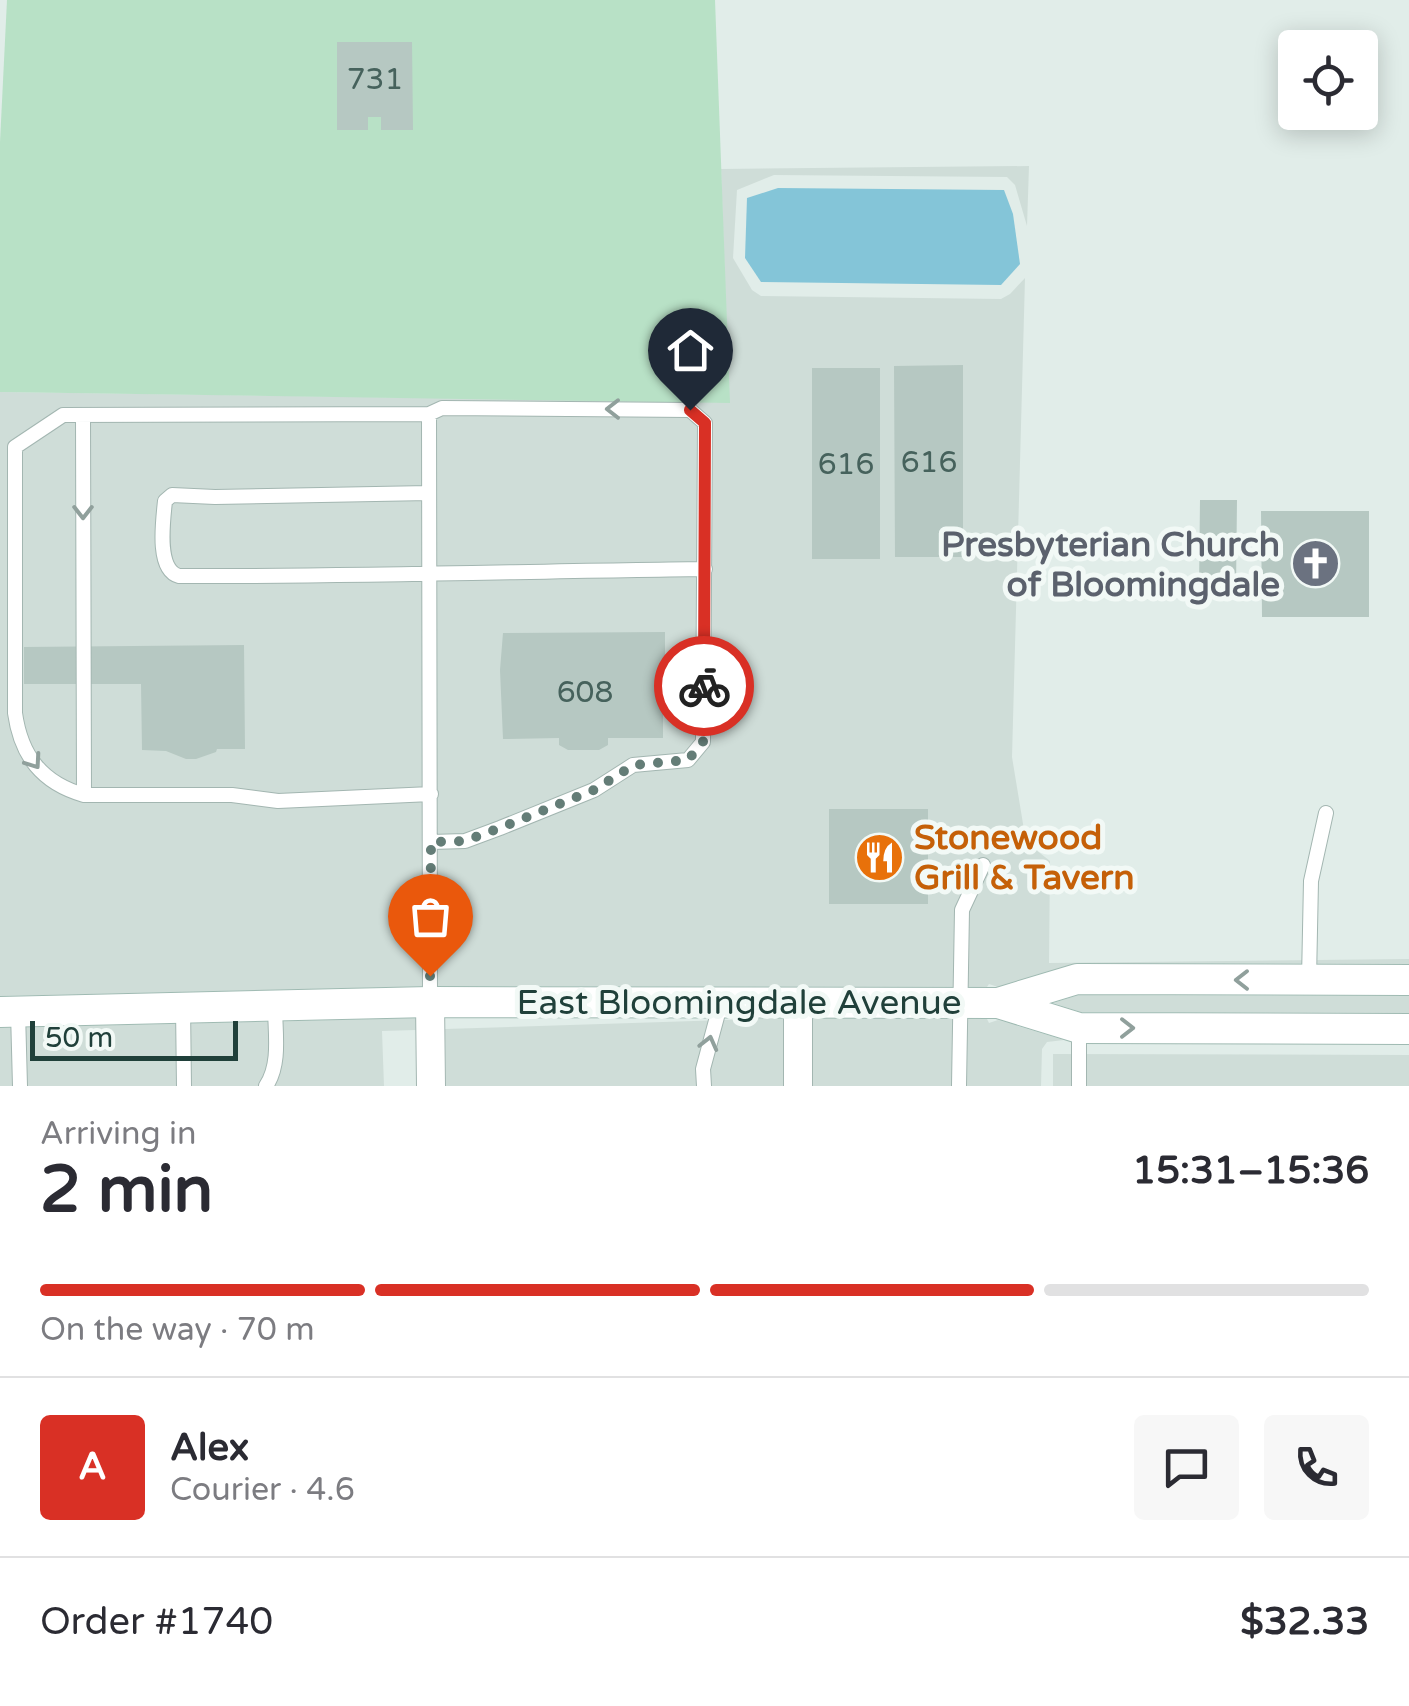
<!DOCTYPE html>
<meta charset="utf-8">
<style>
:root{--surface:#fff;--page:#f7f7f7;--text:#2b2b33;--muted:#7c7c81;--line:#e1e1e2;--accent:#d93025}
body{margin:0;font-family:"Varela Round",sans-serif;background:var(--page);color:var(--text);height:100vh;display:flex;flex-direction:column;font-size:38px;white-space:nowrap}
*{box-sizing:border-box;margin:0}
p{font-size:32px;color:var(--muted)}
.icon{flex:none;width:55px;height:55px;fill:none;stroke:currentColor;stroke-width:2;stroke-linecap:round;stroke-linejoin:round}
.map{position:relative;height:1086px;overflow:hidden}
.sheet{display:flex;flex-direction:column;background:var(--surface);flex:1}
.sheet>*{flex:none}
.tools{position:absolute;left:1278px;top:30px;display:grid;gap:20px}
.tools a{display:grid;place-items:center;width:100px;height:100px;border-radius:10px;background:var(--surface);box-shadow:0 5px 25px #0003;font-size:50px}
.scale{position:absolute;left:30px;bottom:25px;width:208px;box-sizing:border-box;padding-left:10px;border:5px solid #20403a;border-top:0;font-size:28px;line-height:35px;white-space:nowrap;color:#20403a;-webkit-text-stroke:8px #f2f9f6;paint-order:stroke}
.pin{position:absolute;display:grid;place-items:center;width:85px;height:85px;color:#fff;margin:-102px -42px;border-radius:50% 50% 50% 0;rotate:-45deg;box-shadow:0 0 10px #0007}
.pin .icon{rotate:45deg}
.courier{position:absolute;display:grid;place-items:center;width:100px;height:100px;margin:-50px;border:8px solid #d93025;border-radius:50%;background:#fff;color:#222;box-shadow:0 2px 12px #0007}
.head em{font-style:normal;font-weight:700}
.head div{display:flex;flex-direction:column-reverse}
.head{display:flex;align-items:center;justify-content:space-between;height:170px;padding:0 40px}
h1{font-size:65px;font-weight:700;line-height:75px}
.bar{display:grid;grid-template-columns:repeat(4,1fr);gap:15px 10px;align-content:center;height:120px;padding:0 40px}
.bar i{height:12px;border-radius:8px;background:var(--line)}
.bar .active{background:var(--accent)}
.bar p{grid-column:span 4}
.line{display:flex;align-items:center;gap:25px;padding:0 40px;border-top:2px solid var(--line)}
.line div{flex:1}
.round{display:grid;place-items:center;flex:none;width:105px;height:105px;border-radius:10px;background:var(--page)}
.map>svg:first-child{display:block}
</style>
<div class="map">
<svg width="1409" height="1086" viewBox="0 0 1409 1086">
<rect width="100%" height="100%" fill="#e1ede9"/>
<!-- built -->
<path fill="#cfddd8" d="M1029,166L1027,226L1015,185L1007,177L774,175L737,190L733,258L752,290L761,296L1001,299L1010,294L1025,278L1012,757L1026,842L1050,861L1049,963L1409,959V964L1077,963L998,987L989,984L987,987L444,986L0,996V392L729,402L721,169Z
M1079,995L1409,996V1013L1081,1012L1053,1003Z
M416,1018V1030L382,1031L384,1086H0V1028Z
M784,1018V1086H446L445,1029Z
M812,1018L987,1019L989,1023L998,1020L1064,1040L1047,1042L1042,1049L1041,1086H812Z
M1053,1054L1409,1055V1086H1053Z"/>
<!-- green -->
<path fill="#b8e1c6" d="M7,0H715L730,403L0,392V142Z"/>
<!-- water -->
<path fill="#84c5d8" d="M778,188L1004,190L1013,214L1020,264L1001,285L761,282L745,258L747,198Z"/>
<!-- building -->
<path fill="#b6c8c2" d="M337,42H412L413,130H381V117H368V130H337Z
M963,365V557H895L894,366Z
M812,368H880V559H812Z
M1200,500H1237L1236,589H1199Z
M1261,511H1369V617H1262Z
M665,632V659H672L673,677L668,697H671V710H663V738H608V745L599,750H568L559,745V738L503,739L500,670L503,633Z
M244,645L245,749H217L216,752L196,759H186L166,751L142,750L141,684H24V647Z
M829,809H928V904H829Z"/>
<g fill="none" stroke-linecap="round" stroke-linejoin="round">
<defs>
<path id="lane" d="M429,414L442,408L690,410L705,423L703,742L688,760L633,765L594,790L500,828L465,841L431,842
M83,415L84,795
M429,493L215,497L172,495L165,501C163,521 156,570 179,576C354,577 530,571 705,569
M1309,979L1311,881L1326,813
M430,1002L429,414L63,415L15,447V713C21,756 42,783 84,795H232L278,801L431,794
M183,1007L184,1086
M18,1012L20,1086
M1079,1028V1086
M266,1086C281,1064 275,1032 275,1006
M704,1086L703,1069L721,1002
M959,1086L962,910L983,865"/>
<path id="street" d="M430,1002L431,1086
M798,1086V1002"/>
<path id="secondary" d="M998,1003L1077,979L1409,980
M0,1012L430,1002L998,1003L1079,1028L1409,1029"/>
</defs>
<!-- lane casing -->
<use href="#lane" stroke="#a3b6b1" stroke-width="16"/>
<!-- street casing -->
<use href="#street" stroke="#a3b6b1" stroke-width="30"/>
<!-- secondary casing -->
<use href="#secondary" stroke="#9fbab2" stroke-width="32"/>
<!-- lane -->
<use href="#lane" stroke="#fff" stroke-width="14"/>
<!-- street -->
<use href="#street" stroke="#fff" stroke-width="28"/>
<!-- secondary -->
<use href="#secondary" stroke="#fff" stroke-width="30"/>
</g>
<!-- one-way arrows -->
<defs><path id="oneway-chevron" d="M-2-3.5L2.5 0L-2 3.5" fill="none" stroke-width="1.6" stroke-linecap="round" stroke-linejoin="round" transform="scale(2.5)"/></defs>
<g stroke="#90a09c">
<use href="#oneway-chevron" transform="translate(613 409) rotate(-180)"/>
<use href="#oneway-chevron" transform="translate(83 512) rotate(90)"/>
<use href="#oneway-chevron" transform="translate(34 762) rotate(55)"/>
<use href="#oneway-chevron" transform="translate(1242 980) rotate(-180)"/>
<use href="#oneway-chevron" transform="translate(1127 1028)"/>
<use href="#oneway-chevron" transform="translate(709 1043) rotate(-76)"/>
</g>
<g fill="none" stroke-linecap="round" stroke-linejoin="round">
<!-- done -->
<path stroke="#647d77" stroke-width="10" stroke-dasharray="0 18" d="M430,976L431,842L465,841L500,828L594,790L634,765L688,760L703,742L704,686"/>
<!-- route -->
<path stroke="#d93025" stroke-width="12" d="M690,410L705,423L704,686"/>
</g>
<!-- icons -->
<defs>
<symbol id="church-disc" viewBox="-11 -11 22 22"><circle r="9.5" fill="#6b7280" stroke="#f2f9f6"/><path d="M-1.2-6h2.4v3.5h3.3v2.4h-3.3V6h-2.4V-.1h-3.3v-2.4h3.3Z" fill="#fff"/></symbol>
<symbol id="restaurant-disc" viewBox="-11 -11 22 22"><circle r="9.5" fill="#e8710a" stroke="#f2f9f6"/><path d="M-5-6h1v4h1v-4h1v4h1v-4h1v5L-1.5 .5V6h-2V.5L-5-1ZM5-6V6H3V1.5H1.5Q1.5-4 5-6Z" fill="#fff"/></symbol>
</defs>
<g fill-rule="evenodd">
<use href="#church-disc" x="1288" y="536" width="55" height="55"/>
<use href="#restaurant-disc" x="852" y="830" width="55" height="55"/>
</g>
<g text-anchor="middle" stroke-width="10" stroke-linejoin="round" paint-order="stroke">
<!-- number labels -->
<g font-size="30" fill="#46625c">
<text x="375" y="89">731</text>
<text x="929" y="472">616</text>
<text x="846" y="474">616</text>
<text x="585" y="702">608</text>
</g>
<!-- worship labels -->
<g font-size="35" font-weight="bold" fill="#5b616d" stroke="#f2f9f6" text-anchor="end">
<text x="1280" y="556">Presbyterian Church<tspan x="1280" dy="40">of Bloomingdale</tspan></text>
</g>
<!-- food labels -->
<g font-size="35" font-weight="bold" fill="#c56008" stroke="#f2f9f6" text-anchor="start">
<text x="914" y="849">Stonewood<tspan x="914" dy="40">Grill &amp; Tavern</tspan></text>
</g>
<!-- street labels -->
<g font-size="35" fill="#20403a" stroke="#f2f9f6">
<text x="739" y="1014">East Bloomingdale Avenue</text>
</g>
</g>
</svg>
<div class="tools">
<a><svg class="icon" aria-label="locate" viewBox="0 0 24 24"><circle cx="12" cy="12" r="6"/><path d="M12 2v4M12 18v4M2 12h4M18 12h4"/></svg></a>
</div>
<div class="scale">50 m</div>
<div class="pin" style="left:430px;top:976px;background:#ea580c"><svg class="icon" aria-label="bag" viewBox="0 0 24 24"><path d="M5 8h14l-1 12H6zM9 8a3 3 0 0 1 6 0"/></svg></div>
<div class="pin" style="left:690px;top:410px;background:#1f2937"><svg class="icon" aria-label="home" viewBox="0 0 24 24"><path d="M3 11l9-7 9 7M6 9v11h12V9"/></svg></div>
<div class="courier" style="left:704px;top:686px"><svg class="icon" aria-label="bike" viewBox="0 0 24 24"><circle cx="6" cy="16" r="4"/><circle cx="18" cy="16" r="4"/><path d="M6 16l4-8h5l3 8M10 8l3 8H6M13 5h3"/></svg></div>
</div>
<section class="sheet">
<div class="head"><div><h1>2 min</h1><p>Arriving in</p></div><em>15:31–15:36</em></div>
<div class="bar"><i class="active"></i><i class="active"></i><i class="active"></i><i></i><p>On the way · 70 m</p></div>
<div class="line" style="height:180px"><b class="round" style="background:var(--accent);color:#fff">A</b><div><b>Alex</b><p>Courier · 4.6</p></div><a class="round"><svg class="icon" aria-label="chat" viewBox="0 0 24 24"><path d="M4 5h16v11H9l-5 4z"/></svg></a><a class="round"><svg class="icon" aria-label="phone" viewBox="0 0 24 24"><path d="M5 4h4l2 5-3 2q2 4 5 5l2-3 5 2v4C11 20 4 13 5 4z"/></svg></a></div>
<div class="line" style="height:130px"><div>Order #1740</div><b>$32.33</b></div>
</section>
